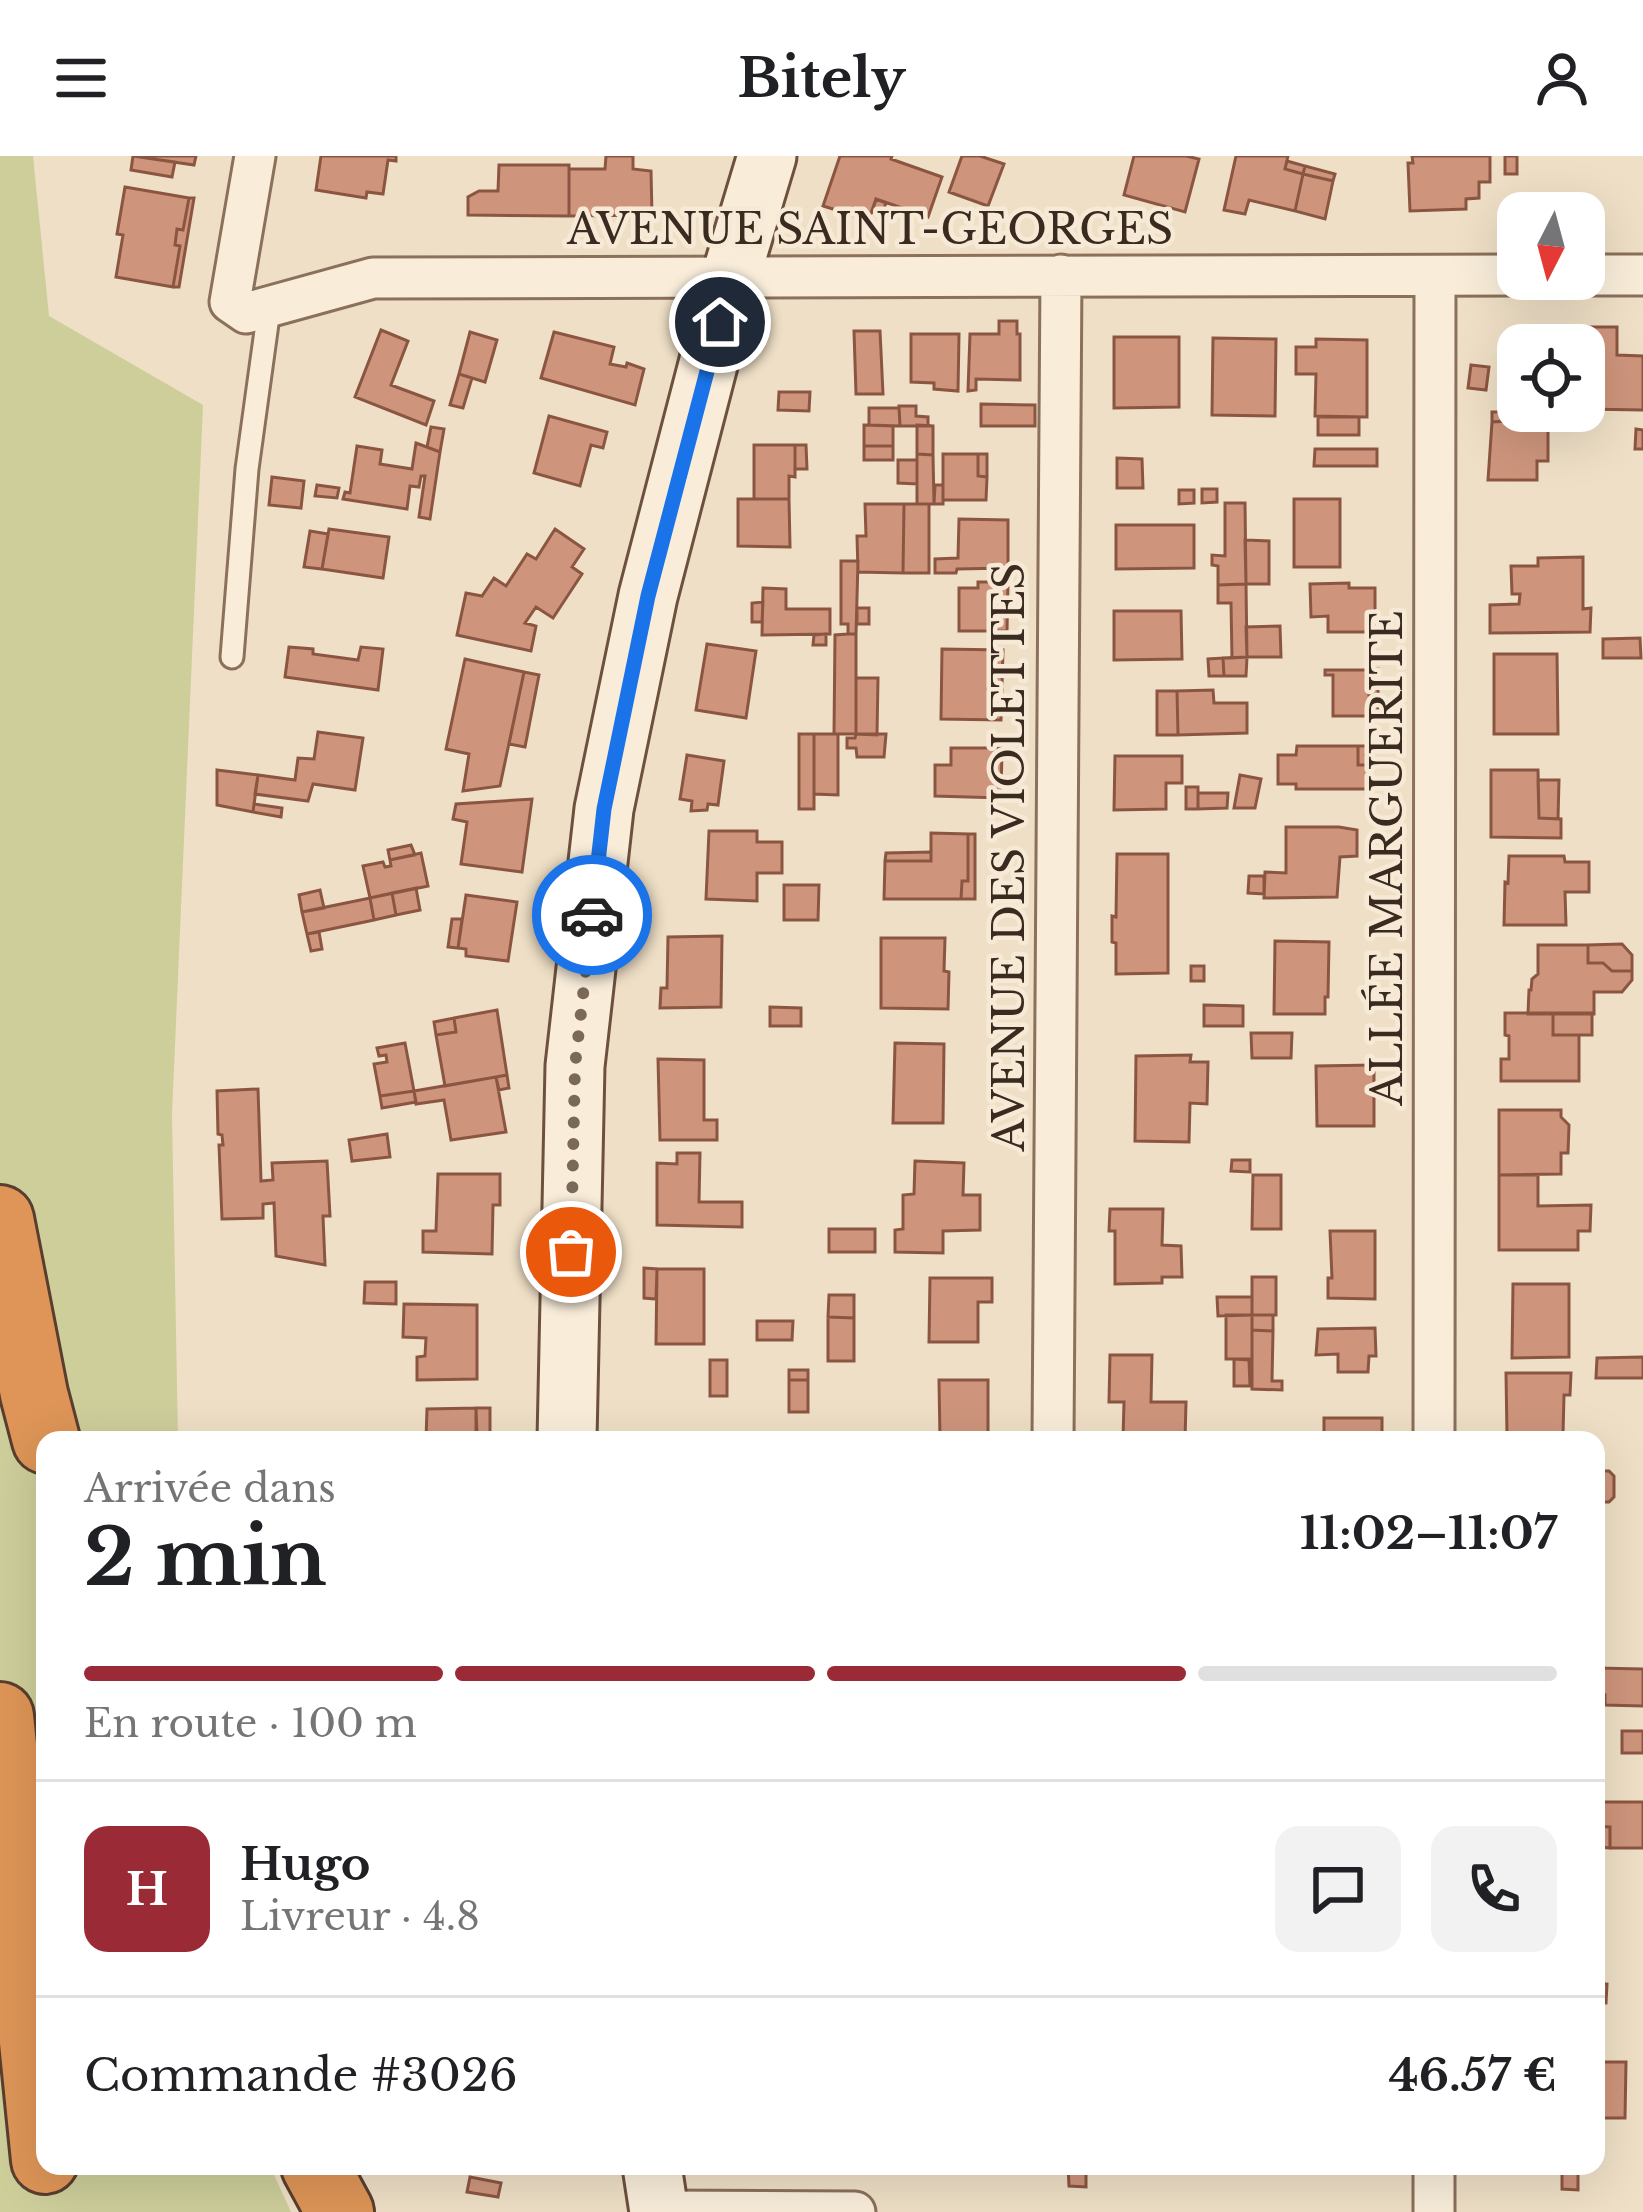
<!DOCTYPE html>
<html lang="fr">
<meta charset="utf-8">
<style>
:root{--surface:#fff;--page:#f2f2f2;--text:#202124;--muted:#757577;--line:#e0e0e0;--accent:#9b2a37}
body{margin:0;font-family:"Libre Baskerville",serif;background:var(--page);color:var(--text);height:100vh;display:flex;flex-direction:column;font-size:45px;white-space:nowrap}
*{box-sizing:border-box;margin:0}
p{font-size:39px;color:var(--muted)}
.icon{flex:none;width:66px;height:66px;fill:none;stroke:currentColor;stroke-width:2;stroke-linecap:round;stroke-linejoin:round}
.map{position:relative;flex:1;overflow:hidden}
.sheet{position:absolute;left:36px;top:1275px;width:1569px;height:744px;display:flex;flex-direction:column;background:var(--surface);border-radius:24px;box-shadow:0 12px 48px #0002}
.sheet>*{flex:none}
.needle{width:78px;rotate:186deg}
.fabs{position:absolute;left:1497px;top:36px;display:grid;gap:24px}
.fabs a{display:grid;place-items:center;width:108px;height:108px;border-radius:24px;background:var(--surface);box-shadow:0 12px 48px #0002;font-size:60px}
.pin{position:absolute;display:grid;place-items:center;width:102px;height:102px;color:#fff;margin:-51px;border:6px solid #fff;border-radius:50%;box-shadow:0 3px 12px #0007}
.courier{position:absolute;display:grid;place-items:center;width:120px;height:120px;margin:-60px;border:9px solid #1a73e8;border-radius:50%;background:#fff;color:#222;box-shadow:0 3px 15px #0007}
.headline em{font-style:normal;font-weight:700}
.headline div{display:flex;flex-direction:column-reverse}
.headline{display:flex;align-items:center;justify-content:space-between;height:204px;padding:0 48px}
h1{font-size:78px;font-weight:700;line-height:90px}
.bar{display:grid;grid-template-columns:repeat(4,1fr);gap:18px 12px;align-content:center;height:144px;padding:0 48px}
.bar i{height:15px;border-radius:9px;background:var(--line)}
.bar .current{background:var(--accent)}
.bar p{grid-column:span 4}
.line{display:flex;align-items:center;gap:30px;padding:0 48px;border-top:3px solid var(--line)}
.line div{flex:1}
.round{display:grid;place-items:center;flex:none;width:126px;height:126px;border-radius:24px;background:var(--page)}
header{display:flex;justify-content:space-between;align-items:center;height:156px;padding:0 48px;background:var(--surface);font-size:54px;font-weight:700}
.map>svg:first-child{display:block}
</style>
<header><svg class="icon" aria-label="menu" viewBox="0 0 24 24"><path d="M4 6h16M4 12h16M4 18h16"/></svg>Bitely<svg class="icon" aria-label="person" viewBox="0 0 24 24"><circle cx="12" cy="8" r="4"/><path d="M4 21q1-7 8-7t8 7"/></svg></header>
<div class="map">
<svg width="1643" height="2056" viewBox="0 0 1643 2056">
<rect width="100%" height="100%" fill="#efdfc6"/>
<!-- green -->
<path fill="#cdce9a" d="M0,0H33L49,160L203,249L172,958L178,1284H45V2010H270L291,2056H0Z"/>
<!-- building -->
<path fill="#ce957c" stroke="#8b5641" stroke-width="3" d="M133,0H196L194,9Z
M133,0L175,6L172,21L131,14Z
M321,0H396V5L388,4L383,38L367,36L366,42L316,34Z
M606,0H633V13L651,15L652,59L569,60V13H605Z
M840,0H892L891,3L942,21L928,61L876,43L870,60L857,56L856,60L823,50Z
M962,0H980L1004,8L988,50L949,36Z
M1134,0H1186L1199,3L1185,56L1124,39Z
M1236,0H1288L1285,13L1303,18L1295,55L1249,44L1245,58L1224,54Z
M1412,0H1490V26H1479V42L1466,43V53L1410,55L1408,7H1413Z
M1505,0H1517V18H1505Z
M1287,5L1305,10L1303,18L1285,13Z
M499,9H569V60L468,59V41L479,35H498Z
M1305,10L1335,18L1333,25L1303,18Z
M1303,18L1333,25L1325,63L1295,55Z
M125,31L189,42L183,74L177,73L175,89L180,90L173,131L116,121L123,79L117,78Z
M189,42H194L179,131H173L180,90L175,89L177,73L183,74Z
M876,43L886,47L881,60L872,56Z
M999,165H1017V178H1020V224L976,223V234L968,235L970,178H999Z
M1567,171H1617V199L1643,200V254L1584,253V189H1567Z
M381,174L408,185L391,229L434,245L426,269L355,241Z
M854,175H880L883,238H856Z
M470,176L497,184L485,226L459,218Z
M554,176L614,191L610,208L626,211L627,207L644,213L635,249L541,222Z
M911,178H959L958,235L934,233V227L911,226Z
M1114,181H1179V251L1114,252Z
M1213,182L1276,183L1275,260L1212,259Z
M1316,183L1367,184V261L1315,260L1316,218H1296V191H1316Z
M1471,209L1489,211L1486,234L1468,232Z
M459,218L472,222L463,252L450,249Z
M779,236H810L809,255L778,254Z
M981,248L1035,249V270H981Z
M899,250H916V260L928,261V270H900Z
M869,252H899L900,270L869,269Z
M1492,256H1507V265L1492,266Z
M1507,256H1548V305H1537V324H1488L1492,266L1507,265Z
M549,260L607,276L603,292L591,289L580,330L534,317Z
M1318,261H1359V279H1318Z
M864,269L893,270V290H864Z
M917,269L933,270V299L917,298Z
M431,271L444,273L440,296L427,291Z
M1636,273L1643,274V293H1635Z
M416,287L440,296L430,363L419,361L425,320H421L419,331L410,330L407,353L343,343L345,336L350,337L357,290L382,294L380,308L412,313Z
M754,289H795V321L789,320V343H754Z
M795,289H806L807,313H795Z
M864,290H893V304H864Z
M1315,293H1377V310H1314Z
M917,298L933,299L934,348H917Z
M943,298H978V320L987,321L986,344H943Z
M978,298H987V321L978,320Z
M1117,302L1142,303L1143,332H1117Z
M898,304H917V328L898,327Z
M272,321L304,325L301,352L269,349Z
M317,329L339,332L337,342L315,340Z
M935,329H943V348H934Z
M1202,333H1217V346L1202,347Z
M1179,334H1194V347L1179,348Z
M738,343H789L790,391L738,390Z
M1294,343H1340V411H1294Z
M1225,347H1245L1246,428L1218,429V410L1212,409V399L1225,400Z
M865,348H904L903,417L858,416L857,380H866Z
M904,348H929V417H903Z
M959,363L1008,364V412L957,413L956,417H935V403L958,402Z
M1116,369H1194V412L1116,413Z
M329,373L389,381L383,422L322,413Z
M555,373L584,393L572,411L582,418L553,462L536,451L525,467L536,470L531,495L457,479L466,437L482,440L494,422L506,430L527,398L536,403Z
M310,375L328,378L322,413L304,411Z
M1245,384L1269,385V428H1246Z
M1583,401V453L1591,452L1590,476L1490,477V449L1519,448L1520,438H1512L1511,410H1538V402Z
M841,405H858L856,478H848V468H841Z
M978,426H1008L1007,475H959V432H978Z
M1349,427V432H1375V476H1328V460L1311,461L1310,428Z
M1246,428L1247,501L1232,502L1231,447H1218V429Z
M763,432L786,433V453H830V478L762,479Z
M763,446L762,466H752V447Z
M857,452H869V468H857Z
M1114,455H1181L1182,503L1114,504Z
M1280,470L1281,501H1247L1246,471Z
M826,478V489H813L814,479Z
M848,478H856V578H834L835,479Z
M1640,482L1641,502H1603V483Z
M707,488L756,495L746,562L696,554Z
M289,491L313,493V498L358,504L361,491L383,493L378,534L285,521Z
M942,493L1003,494L1001,564L941,563Z
M1494,498H1557L1558,578H1494Z
M1247,501L1246,520H1224L1223,502Z
M1223,502L1224,520H1209L1208,503Z
M465,503L524,516L500,630L463,635L469,598L446,593Z
M1378,513V539H1369V514Z
M1325,514H1369V539H1378V560H1333V519H1325Z
M524,516L539,519L525,591L509,588Z
M856,522H878L877,579L856,578Z
M1213,534L1214,547H1247V577L1178,579L1177,535Z
M1157,535H1177L1178,579H1157Z
M318,576L363,582L355,634L313,628L308,645L255,638L258,619L295,624L298,602L314,603Z
M799,578H814V653H799Z
M814,578H838V639L814,638Z
M856,578H886L884,601H857L856,592H847V582H855Z
M1297,590H1358V609H1370L1369,633H1296V628H1278V599H1296Z
M1358,590H1369L1370,609H1358Z
M951,592H1002L1001,642L935,640V609H951Z
M687,599L724,605L718,649L708,648L707,654L691,655L692,645L680,643Z
M1115,600H1182V627H1166V653L1114,654Z
M217,614L258,619L253,656L217,649Z
M1491,614H1538L1539,662L1561,663V682L1491,681Z
M1240,619L1261,623L1255,652H1234Z
M1538,624H1559L1558,663L1539,662Z
M1186,631H1198V653H1186Z
M1198,637H1228L1227,652L1198,653Z
M532,643L522,716L461,708L467,666L453,663L456,648Z
M254,648L282,652L281,661L253,656Z
M1286,671H1339L1357,674V700L1340,701L1337,741L1264,742L1265,716L1286,717Z
M709,675H757V686H782V717H757V745L706,743Z
M931,677L968,678V725H962L961,743H884L885,705H931Z
M968,678H975V743H961L962,725H968Z
M411,689L415,699L390,704L388,694Z
M931,696V705H885L886,697Z
M421,697L428,730L370,742L363,710L383,706L385,711L391,710L390,704Z
M1117,698H1168V817L1116,818V787L1112,786V760L1116,761Z
M1509,700H1564L1565,706H1589V736H1565L1566,769H1504L1505,726L1508,727Z
M1249,720H1264V738L1248,737Z
M784,729H819L818,764H784Z
M416,732L420,754L396,759L392,737Z
M320,734L324,752L302,756L299,739Z
M392,737L396,759L374,764L370,742Z
M466,739L517,746L508,805L466,800V793L458,792Z
M370,742L374,764L307,778L302,756Z
M452,763H462L458,792L448,791Z
M319,776L322,793L311,795L307,778Z
M722,780L721,851L660,852L661,832H667L668,781Z
M881,782H945L944,815L949,816L948,853L881,852Z
M1275,785L1329,786L1328,841H1325V858H1274Z
M1622,788L1632,799V815H1612L1603,807H1588V789Z
M1538,789H1588V807H1603L1612,815H1632V824L1622,836H1594V858H1528L1529,834H1531L1532,823L1538,818Z
M1191,810H1204V825H1191Z
M1204,849L1243,850V870H1204Z
M770,851L801,852V870H770Z
M497,854L507,919L445,930L436,879L456,876L454,862Z
M1505,857H1553V879H1579V925H1501V903H1509V880L1505,879Z
M1553,857H1592V879H1553Z
M454,862L456,876L436,879L434,866Z
M1251,877H1292L1291,902H1252Z
M405,887L414,935L380,940L374,908L387,906L386,899L379,900L377,892Z
M895,887L944,888L943,967H893Z
M1191,899L1190,906H1208L1207,948L1190,947L1189,986L1135,985L1136,900Z
M658,903L704,904V964H717V984H660Z
M1374,909V970H1317L1316,910Z
M507,919L509,932L499,934L496,921Z
M496,921L506,976L451,984L444,944L416,948L414,935Z
M258,933L261,1025L273,1024L272,1007L327,1005L330,1060H323L325,1109L276,1100L274,1047L263,1048V1062L222,1063L219,989H223L222,979L218,978L217,935Z
M414,935L416,946L382,952L380,940Z
M1499,954H1561V961L1569,969L1568,997H1561V1018L1499,1019Z
M387,978L390,1001L352,1005L349,984Z
M677,997H700L699,1046H742V1071L657,1069V1007L677,1008Z
M1232,1004H1250V1016L1231,1015Z
M915,1005L964,1007L963,1039H980V1074L943,1075V1097L895,1096V1074L903,1073V1039L914,1038Z
M438,1018H500V1049H493L492,1098L423,1096V1075H436Z
M1253,1019H1281V1073H1252Z
M1499,1019H1538V1050L1591,1049L1590,1075H1578V1094H1499Z
M1110,1053H1163L1162,1089L1181,1090L1182,1121H1162V1127L1115,1128V1075H1109Z
M829,1073H875V1096H829Z
M1330,1075H1375V1143L1328,1142V1122H1332Z
M644,1112L657,1113L656,1143L644,1142Z
M657,1113H704V1188H656Z
M1252,1121H1276V1159H1252Z
M930,1122H992V1146H978V1186H929Z
M365,1126H396V1148L364,1147Z
M1513,1128H1569V1201L1512,1202Z
M829,1139H854V1162L828,1161Z
M1217,1141H1252V1159L1218,1160Z
M404,1148L477,1149V1223L417,1224V1201L425,1200L426,1182L403,1181Z
M1226,1159H1252V1203H1226Z
M1252,1159H1273V1175L1252,1174Z
M828,1161L854,1162V1205H828Z
M757,1165H793L792,1184H757Z
M1375,1172L1376,1200H1369L1368,1216H1338V1198L1316,1199L1318,1173Z
M1252,1174L1273,1175L1272,1225H1282V1234L1252,1233Z
M1110,1199H1152L1151,1246H1186L1185,1284H1123L1124,1246H1109Z
M1643,1201V1222H1596L1597,1202Z
M1234,1203L1249,1204L1250,1230H1234Z
M710,1204H727V1240H710Z
M789,1214H808V1224H789Z
M1506,1217H1571L1570,1239H1564L1563,1279L1507,1280Z
M789,1224H808V1256H789Z
M939,1224H988V1284H940Z
M476,1252V1284H426L427,1253Z
M476,1252H490V1280H477Z
M1324,1262H1382V1284H1324Z
M655,1278L700,1279V1284H655Z
M1596,1315H1609L1614,1320V1341L1609,1346H1596Z
M1596,1512L1643,1513V1550L1605,1549V1539H1596Z
M1622,1575H1643V1597H1622Z
M1596,1646H1643V1692H1610V1671L1596,1670Z
M1599,1670L1610,1671V1692L1599,1691Z
M1596,1827L1607,1828L1606,1847H1596Z
M1596,1874H1600V1906H1626L1625,1962H1596Z
M443,2010H475L474,2017Z
M1068,2010H1086V2031L1069,2030Z
M1562,2010H1578V2034L1562,2033Z
M470,2021L501,2027L498,2041L467,2036Z"/>
<g fill="none" stroke-linecap="round" stroke-linejoin="round">
<defs>
<path id="lane" d="M232,501L247,313L269,153"/>
<path id="street" d="M255,0L230,146L246,157L373,122L1518,119
M1584,119H1643
M1053,1284L1061,119
M1434,1284L1435,120
M659,2055L855,2056
M1434,2056V2010"/>
<path id="secondary" d="M567,1284L575,910L604,653L648,440L731,120L767,0
M652,2010L659,2056"/>
<path id="highway" d="M0,1063L34,1238L46,1284
M0,1560L45,2004
M315,2010L340,2056"/>
</defs>
<!-- lane casing -->
<use href="#lane" stroke="#8b705b" stroke-width="27"/>
<!-- street casing -->
<use href="#street" stroke="#8b705b" stroke-width="45"/>
<!-- secondary casing -->
<use href="#secondary" stroke="#6d513e" stroke-width="63"/>
<!-- highway casing -->
<use href="#highway" stroke="#593e2f" stroke-width="72"/>
<!-- lane -->
<use href="#lane" stroke="#f9edda" stroke-width="21"/>
<!-- street -->
<use href="#street" stroke="#f9edda" stroke-width="39"/>
<!-- secondary -->
<use href="#secondary" stroke="#f9edda" stroke-width="57"/>
<!-- highway -->
<use href="#highway" stroke="#de9557" stroke-width="66"/>
</g>
<g fill="none" stroke-linecap="round" stroke-linejoin="round">
<!-- done -->
<path stroke="#7a6959" stroke-width="12" stroke-dasharray="0 21.6" d="M571,1096L575,910L592,759"/>
<!-- route -->
<path stroke="#1a73e8" stroke-width="15" d="M592,759L604,653L648,440L720,166"/>
</g>
<g text-anchor="middle" stroke-width="9" stroke-linejoin="round" paint-order="stroke">
<!-- street labels -->
<g font-size="42" fill="#3b2a1f" stroke="#f6ead6">
<text x="870" y="88">AVENUE SAINT-GEORGES</text>
<text transform="translate(1009 701) rotate(-90)" y="15">AVENUE DES VIOLETTES</text>
<text transform="translate(1387 702) rotate(-90)" y="15">ALLÉE MARGUERITE</text>
</g>
</g>
</svg>
<div class="fabs">
<a><svg class="needle" viewBox="-14 -14 28 28"><path d="M0-13l5 13h-10z" fill="#e53935"/><path d="M0 13l5-13h-10z" fill="#757577"/></svg></a>
<a><svg class="icon" aria-label="locate" viewBox="0 0 24 24"><circle cx="12" cy="12" r="6"/><path d="M12 2v4M12 18v4M2 12h4M18 12h4"/></svg></a>
</div>
<div class="pin" style="left:571px;top:1096px;background:#ea580c"><svg class="icon" aria-label="bag" viewBox="0 0 24 24"><path d="M5 8h14l-1 12H6zM9 8a3 3 0 0 1 6 0"/></svg></div>
<div class="pin" style="left:720px;top:166px;background:#1f2937"><svg class="icon" aria-label="home" viewBox="0 0 24 24"><path d="M3 11l9-7 9 7M6 9v11h12V9"/></svg></div>
<div class="courier" style="left:592px;top:759px"><svg class="icon" aria-label="car" viewBox="0 0 24 24"><path d="M5 17H2v-5l4-1 3-4h7l3 4 3 1v5h-3M9 17h6M6 11h13"/><circle cx="7" cy="17" r="2"/><circle cx="17" cy="17" r="2"/></svg></div>
<section class="sheet">
<div class="headline"><div><h1>2 min</h1><p>Arrivée dans</p></div><em>11:02–11:07</em></div>
<div class="bar"><i class="current"></i><i class="current"></i><i class="current"></i><i></i><p>En route · 100 m</p></div>
<div class="line" style="height:216px"><b class="round" style="background:var(--accent);color:#fff">H</b><div><b>Hugo</b><p>Livreur · 4.8</p></div><a class="round"><svg class="icon" aria-label="chat" viewBox="0 0 24 24"><path d="M4 5h16v11H9l-5 4z"/></svg></a><a class="round"><svg class="icon" aria-label="phone" viewBox="0 0 24 24"><path d="M5 4h4l2 5-3 2q2 4 5 5l2-3 5 2v4C11 20 4 13 5 4z"/></svg></a></div>
<div class="line" style="height:156px"><div>Commande #3026</div><b>46.57 €</b></div>
</section>
</div>
